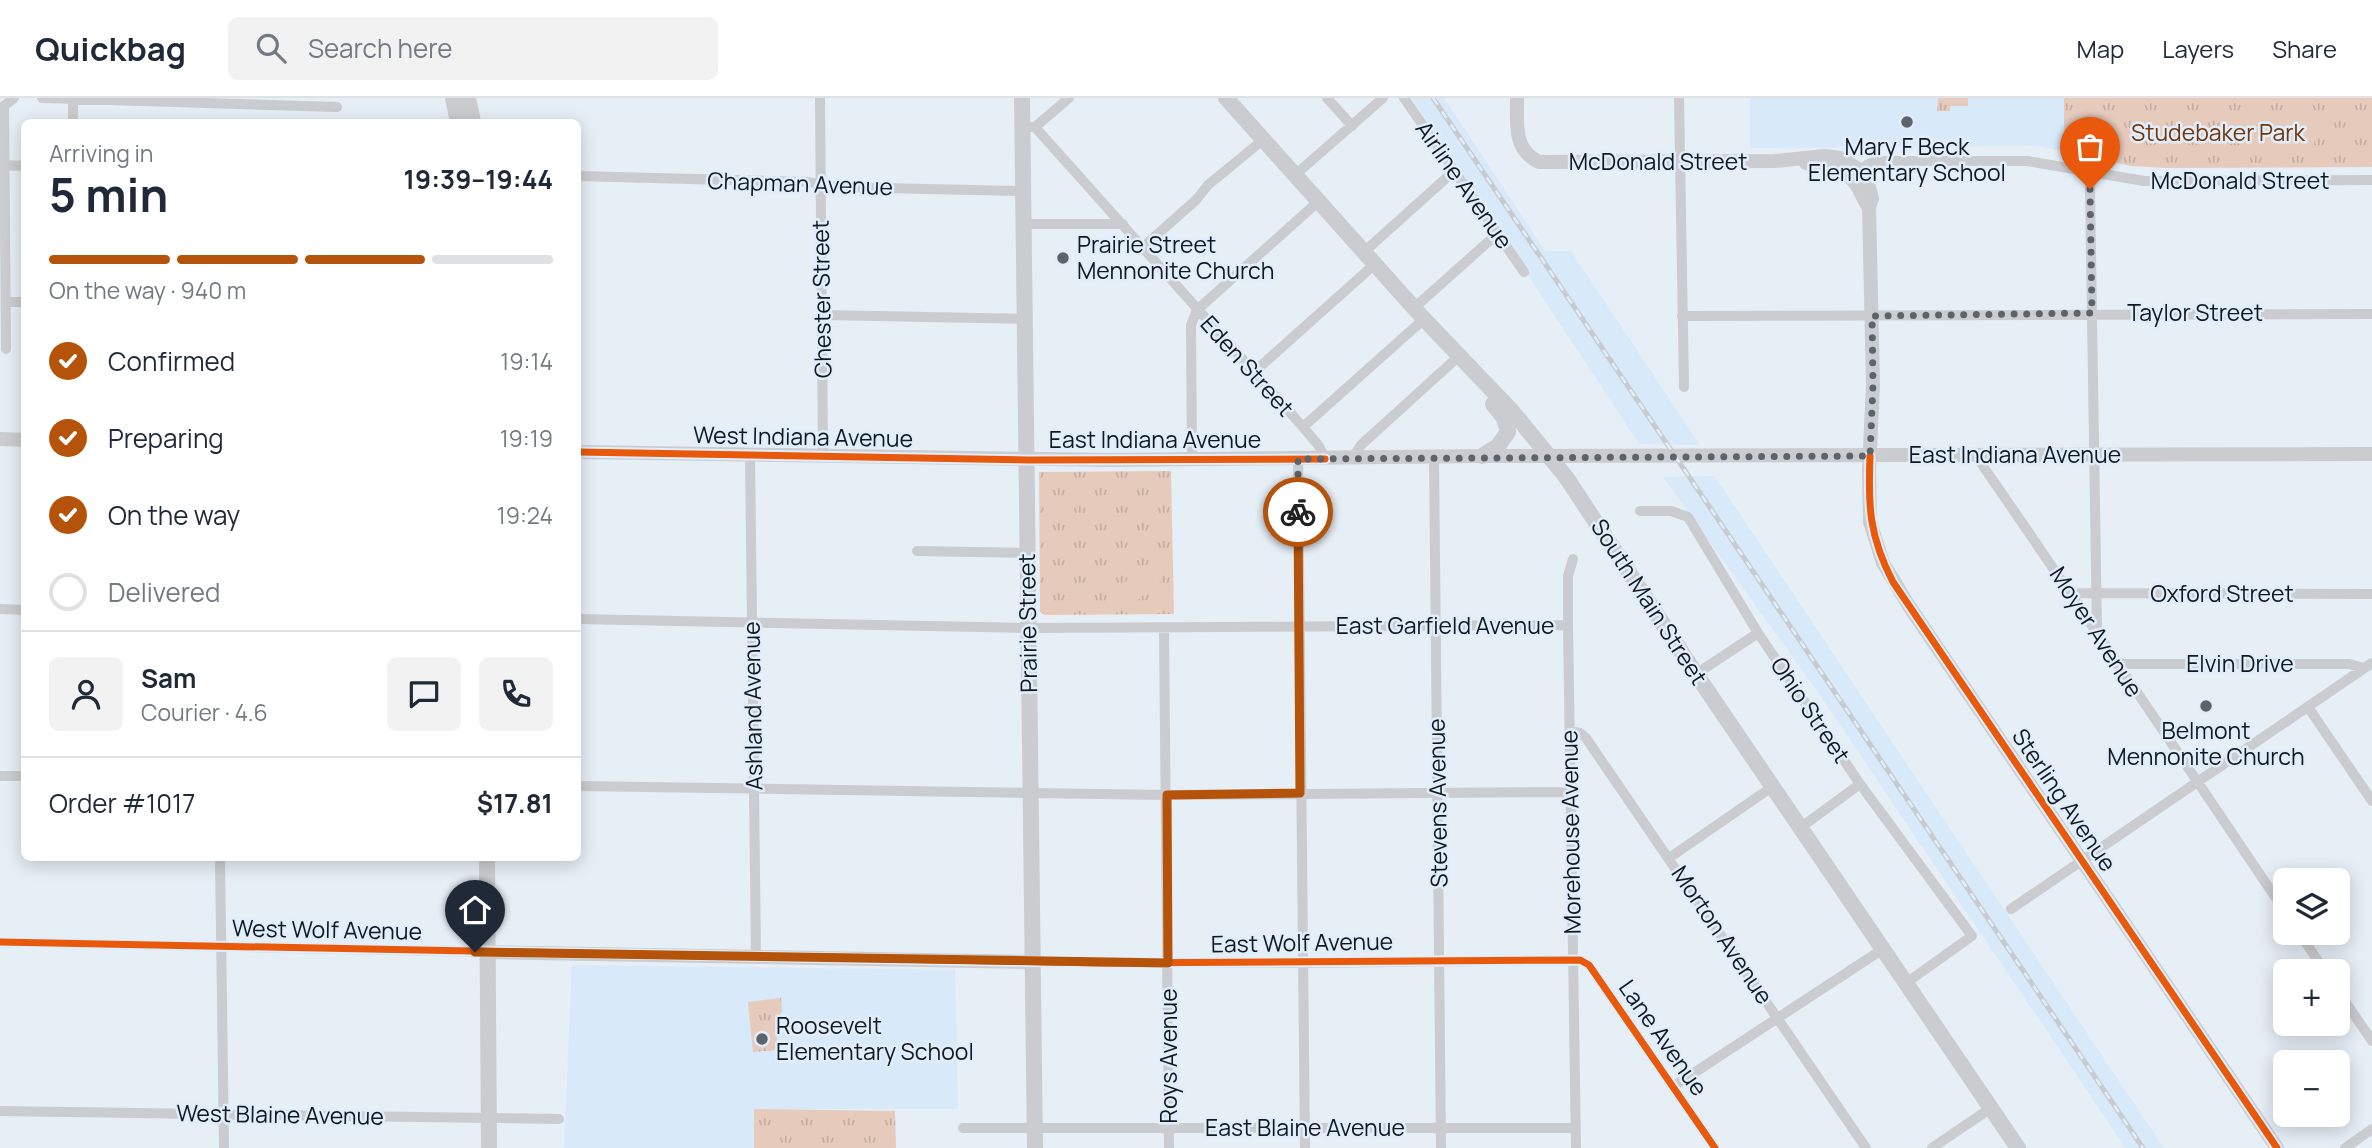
<!DOCTYPE html>
<meta charset="utf-8">
<style>
:root{--surface:#fff;--page:#f2f2f3;--text:#1f2937;--muted:#747a83;--line:#e0e1e3;--accent:#b45309}
body{margin:0;font-family:Manrope,sans-serif;background:var(--page);color:var(--text);height:100vh;display:flex;flex-direction:column;font-size:26px;white-space:nowrap}
*{box-sizing:border-box;margin:0}
p{font-size:23px;color:var(--muted)}
.icon{flex:none;width:38px;height:38px;fill:none;stroke:currentColor;stroke-width:2;stroke-linecap:round;stroke-linejoin:round}
.map{position:relative;flex:1;overflow:hidden}
.sheet{position:absolute;left:21px;top:21px;width:560px;height:742px;display:flex;flex-direction:column;background:var(--surface);border-radius:10px;box-shadow:0 4px 18px #0003}
.sheet>*{flex:none}
.tools{position:absolute;left:2273px;top:770px;display:grid;gap:14px}
.tools a{display:grid;place-items:center;width:77px;height:77px;border-radius:10px;background:var(--surface);box-shadow:0 4px 18px #0003;font-size:35px}
.pin{position:absolute;display:grid;place-items:center;width:60px;height:60px;color:#fff;margin:-72px -30px;border-radius:50% 50% 50% 0;rotate:-45deg;box-shadow:0 0 7px #0007}
.pin .icon{rotate:45deg}
.courier{position:absolute;display:grid;place-items:center;width:70px;height:70px;margin:-35px;border:5px solid #b45309;border-radius:50%;background:#fff;color:#222;box-shadow:0 2px 9px #0007}
.headline em{font-style:normal;font-weight:700}
.headline div{display:flex;flex-direction:column-reverse}
.headline{display:flex;align-items:center;justify-content:space-between;height:119px;padding:0 28px}
h1{font-size:46px;font-weight:700;line-height:52px}
.bar{display:grid;grid-template-columns:repeat(4,1fr);gap:10px 7px;align-content:center;height:84px;padding:0 28px}
.bar i{height:9px;border-radius:5px;background:var(--line)}
.bar .active{background:var(--accent)}
.bar p{grid-column:span 4}
.line{display:flex;align-items:center;gap:18px;padding:0 28px;border-top:2px solid var(--line)}
.line div{flex:1}
.round{display:grid;place-items:center;flex:none;width:74px;height:74px;border-radius:10px;background:var(--page)}
ol{padding:0 28px;list-style:none}
li{display:flex;align-items:center;gap:21px;height:77px}
li p{margin-inline-start:auto}
li .icon{padding:7px;border-radius:50%;background:var(--accent);color:#fff;stroke-width:4}
li:last-child{color:var(--muted)}
li i{width:38px;height:38px;border:4px solid var(--line);border-radius:50%}
header{display:flex;align-items:center;gap:42px;box-sizing:border-box;height:98px;padding:0 35px;background:var(--surface);border-bottom:2px solid var(--line)}
header strong{font-size:33px}
nav{display:flex;gap:38px;margin-inline-start:auto;font-size:24px}
.search{width:490px;height:63px;background:var(--page);display:flex;align-items:center;gap:18px;box-sizing:border-box;padding:0 24px;border-radius:10px;color:var(--muted);font-size:26px}
.map>svg:first-child{display:block}
</style>
<header>
<strong>Quickbag</strong>
<div class="search"><svg class="icon" aria-label="search" viewBox="0 0 24 24"><circle cx="10" cy="10" r="6"/><path d="M15 15l6 6"/></svg>Search here</div>
<nav><a>Map</a><a>Layers</a><a>Share</a></nav>
</header>
<div class="map">
<svg width="2372" height="1050" viewBox="0 0 2372 1050">
<defs>
<pattern id="park-tufts" width="24" height="20" patternUnits="userSpaceOnUse" patternTransform="scale(1.75)"><rect width="24" height="20" fill="#e6cbbd"/><path d="M3 7l-1-3M5 7V3M7 7l1-3M15 17l-1-3M17 17v-4M19 17l1-3" fill="none" stroke="#c4aea2"/></pattern>
</defs>
<rect width="100%" height="100%" fill="#e6eef6"/>
<!-- built -->
<path fill="#d8e9f9" d="M1412,0H1444L1545,153H1571L1700,347L1639,346Z
M1750,0H2064V53L2036,48L1750,50Z
M1714,378L2164,1050H2126L1813,587L1663,379Z
M572,867L955,872L958,1011H754V1050H564Z"/>
<!-- park -->
<path fill="url(#park-tufts)" d="M1938,0H1968V8H1950V13H1937Z
M2064,0H2372V69L2166,70L2131,68L2064,53Z
M1171,373L1174,516L1045,517L1040,514L1039,374Z
M781,900L782,914L775,921L778,952L753,954L748,904Z
M754,1011L895,1013L896,1050H754Z"/>
<!-- pitch -->
<path fill="#e6cbbd" d="M2243,18L2315,21L2314,53L2241,50Z
M1148,466L1162,483L1135,504L1121,487Z"/>
<g fill="none" stroke-linecap="round" stroke-linejoin="round">
<!-- minor -->
<path stroke="#cacccf" stroke-width="10" d="M42,0L337,9
M73,0V24
M820,0L823,359
M1327,0L1352,28
M1404,0L1524,174
M1679,0L1684,289
M1022,29H1035L1303,329L1319,348L1325,361
M1035,29L1069,0
M5,67L24,68
M2092,75L2090,91L2097,534
M1856,76L1868,66L1878,63H2027L2144,83L2372,82
M1295,77L1383,0
M578,78L807,84L836,89L1023,93
M1024,126H1123
M1143,149L1196,102L1208,87L1264,41
M1364,154L1454,73
M6,204H24
M1414,210L1497,136
M823,217L1025,221
M1682,218L2372,216
M6,251L4,8L14,0
M1253,275L1375,166
M1303,329L1424,221
M750,357L756,859
M1976,358C2081,509 2183,663 2286,815
M1434,360L1441,1050
M1298,361L1305,1050
M1352,361L1361,347L1459,258
M1192,362L1191,227L1197,212L1319,103
M1640,413H1671L1688,419L1758,535L1860,686L1972,838L1906,885
M917,453L1027,455
M1573,461L1568,478V527L1576,1050
M2071,495L2372,496
M0,511L24,512
M578,521L1029,530L1568,527
M1164,530L1169,1050
M2116,566H2349L2364,570
M1696,576L1758,535
M2308,609L2372,703
M1569,633L1580,635L1586,640L1866,1050
M0,678H24
M578,688L1167,697L1570,694
M1800,730L1860,686
M220,760L224,1050
M1669,760L1772,689
M2011,811L2372,565
M2299,835L2325,873
M0,844L487,854
M1032,864L1304,865L1580,862L1589,867L1715,1050
M2338,893L2372,943
M1674,988L1883,851
M0,1013L559,1021
M963,1030H1575
M1932,1050L1991,1010
M2345,1050L2372,1031"/>
<!-- tertiary -->
<path stroke="#cacccf" stroke-width="14" d="M1517,0C1517,25 1513,52 1539,64L1775,63L1825,58L1840,60L1860,72L1869,89L1872,101L1869,109L1873,286L1869,373L1870,424L1883,465L1909,508L2277,1050
M1806,65C1827,70 1844,68 1857,88C1861,94 1863,101 1868,108
M0,341L24,342
M578,354L1108,362L1482,358L2372,356
M487,854L1032,864"/>
<!-- secondary -->
<path stroke="#cacccf" stroke-width="16" d="M453,0L458,24
M468,0L473,24
M1022,0L1035,1050
M1226,0L1424,221L1512,313L1566,379L1696,576L2018,1050
M1482,358L1498,348L1508,334L1504,320L1493,306
M487,760L489,1050"/>
<defs>
<path id="rail" d="M1433,0L2143,1050"/>
</defs>
<!-- rail casing -->
<use href="#rail" stroke="#c8cbcd" stroke-width="5"/>
<!-- rail -->
<use href="#rail" stroke="#e0eefc" stroke-width="2.5" stroke-dasharray="8" stroke-linecap="butt"/>
<defs>
<path id="cycleway" d="M578,354L1028,362L1325,361
M1870,358C1868,408 1869,438 1893,484L2277,1050
M0,844L1102,865L1580,862L1589,867L1715,1050"/>
</defs>
<!-- cycleway casing -->
<use href="#cycleway" stroke="#e0eefc" stroke-width="11"/>
<!-- cycleway -->
<use href="#cycleway" stroke="#e8590c" stroke-width="7"/>
</g>
<g fill="none" stroke-linecap="round" stroke-linejoin="round">
<!-- done -->
<path stroke="#5c636a" stroke-width="7" stroke-dasharray="0 12.6" d="M1298,414V361L1870,358L1873,286L1872,218L2092,215L2090,91"/>
<!-- route -->
<path stroke="#b45309" stroke-width="9" d="M475,854L1168,865L1167,697L1300,695L1298,414"/>
</g>
<!-- markers -->
<g fill="#5c636a" stroke="#e0eefc" stroke-width="2.5">
<circle cx="1907" cy="24" r="7"/>
<circle cx="1063" cy="160" r="7"/>
<circle cx="2206" cy="608" r="7"/>
<circle cx="762" cy="941" r="7"/>
</g>
<g text-anchor="middle" stroke-width="5" stroke-linejoin="round" paint-order="stroke">
<!-- park labels -->
<g font-size="23" fill="#73360b" stroke="#e0eefc">
<text x="2218" y="43">Studebaker Park</text>
</g>
<!-- poi labels -->
<g font-size="23" fill="#12181e" stroke="#e0eefc">
<text x="1907" y="57">Mary F Beck<tspan x="1907" dy="26">Elementary School</tspan></text>
<text x="1077" y="155" text-anchor="start">Prairie Street<tspan x="1077" dy="26">Mennonite Church</tspan></text>
<text x="2206" y="641">Belmont<tspan x="2206" dy="26">Mennonite Church</tspan></text>
<text x="776" y="936" text-anchor="start">Roosevelt<tspan x="776" dy="26">Elementary School</tspan></text>
</g>
<!-- street labels -->
<g font-size="23" fill="#12181e" stroke="#e0eefc">
<text x="1658" y="72">McDonald Street</text>
<text x="2240" y="91">McDonald Street</text>
<text transform="translate(800 86) rotate(2)" y="8">Chapman Avenue</text>
<text transform="translate(1464 87) rotate(55)" y="8">Airline Avenue</text>
<text transform="translate(822 201) rotate(-91)" y="8">Chester Street</text>
<text x="2195" y="223">Taylor Street</text>
<text transform="translate(1247 268) rotate(48)" y="8">Eden Street</text>
<text transform="translate(803 339) rotate(1)" y="8">West Indiana Avenue</text>
<text x="1155" y="350">East Indiana Avenue</text>
<text x="2015" y="365">East Indiana Avenue</text>
<text x="2222" y="504">Oxford Street</text>
<text transform="translate(1649 504) rotate(57)" y="8">South Main Street</text>
<text transform="translate(1028 525) rotate(-91)" y="8">Prairie Street</text>
<text x="1445" y="536">East Garfield Avenue</text>
<text transform="translate(2096 534) rotate(57)" y="8">Moyer Avenue</text>
<text x="2240" y="574">Elvin Drive</text>
<text transform="translate(753 608) rotate(-91)" y="8">Ashland Avenue</text>
<text transform="translate(1810 612) rotate(56)" y="8">Ohio Street</text>
<text transform="translate(2064 702) rotate(56)" y="8">Sterling Avenue</text>
<text transform="translate(1438 705) rotate(-91)" y="8">Stevens Avenue</text>
<text transform="translate(1571 734) rotate(-91)" y="8">Morehouse Avenue</text>
<text transform="translate(327 832) rotate(1)" y="8">West Wolf Avenue</text>
<text transform="translate(1722 837) rotate(56)" y="8">Morton Avenue</text>
<text transform="translate(1302 845) rotate(-1)" y="8">East Wolf Avenue</text>
<text transform="translate(1663 940) rotate(55)" y="8">Lane Avenue</text>
<text transform="translate(1169 958) rotate(-90)" y="8">Roys Avenue</text>
<text transform="translate(280 1017) rotate(1)" y="8">West Blaine Avenue</text>
<text x="1305" y="1038">East Blaine Avenue</text>
</g>
</g>
</svg>
<div class="tools">
<a><svg class="icon" aria-label="layers" viewBox="0 0 24 24"><path d="M12 4l9 5-9 5-9-5zM3 14l9 5 9-5"/></svg></a>
<a>+</a>
<a>−</a>
</div>
<div class="pin" style="left:2090px;top:91px;background:#ea580c"><svg class="icon" aria-label="bag" viewBox="0 0 24 24"><path d="M5 8h14l-1 12H6zM9 8a3 3 0 0 1 6 0"/></svg></div>
<div class="pin" style="left:475px;top:854px;background:#1f2937"><svg class="icon" aria-label="home" viewBox="0 0 24 24"><path d="M3 11l9-7 9 7M6 9v11h12V9"/></svg></div>
<div class="courier" style="left:1298px;top:414px"><svg class="icon" aria-label="bike" viewBox="0 0 24 24"><circle cx="6" cy="16" r="4"/><circle cx="18" cy="16" r="4"/><path d="M6 16l4-8h5l3 8M10 8l3 8H6M13 5h3"/></svg></div>
<section class="sheet">
<div class="headline"><div><h1>5 min</h1><p>Arriving in</p></div><em>19:39–19:44</em></div>
<div class="bar"><i class="active"></i><i class="active"></i><i class="active"></i><i></i><p>On the way · 940 m</p></div>
<ol>
<li><svg class="icon" aria-label="check" viewBox="0 0 24 24"><path d="M5 12l5 5 9-10"/></svg>Confirmed<p>19:14</p></li>
<li><svg class="icon" aria-label="check" viewBox="0 0 24 24"><path d="M5 12l5 5 9-10"/></svg>Preparing<p>19:19</p></li>
<li><svg class="icon" aria-label="check" viewBox="0 0 24 24"><path d="M5 12l5 5 9-10"/></svg>On the way<p>19:24</p></li>
<li><i></i>Delivered</li>
</ol>
<div class="line" style="height:126px"><a class="round"><svg class="icon" aria-label="person" viewBox="0 0 24 24"><circle cx="12" cy="8" r="4"/><path d="M4 21q1-7 8-7t8 7"/></svg></a><div><b>Sam</b><p>Courier · 4.6</p></div><a class="round"><svg class="icon" aria-label="chat" viewBox="0 0 24 24"><path d="M4 5h16v11H9l-5 4z"/></svg></a><a class="round"><svg class="icon" aria-label="phone" viewBox="0 0 24 24"><path d="M5 4h4l2 5-3 2q2 4 5 5l2-3 5 2v4C11 20 4 13 5 4z"/></svg></a></div>
<div class="line" style="height:91px"><div>Order #1017</div><b>$17.81</b></div>
</section>
</div>
